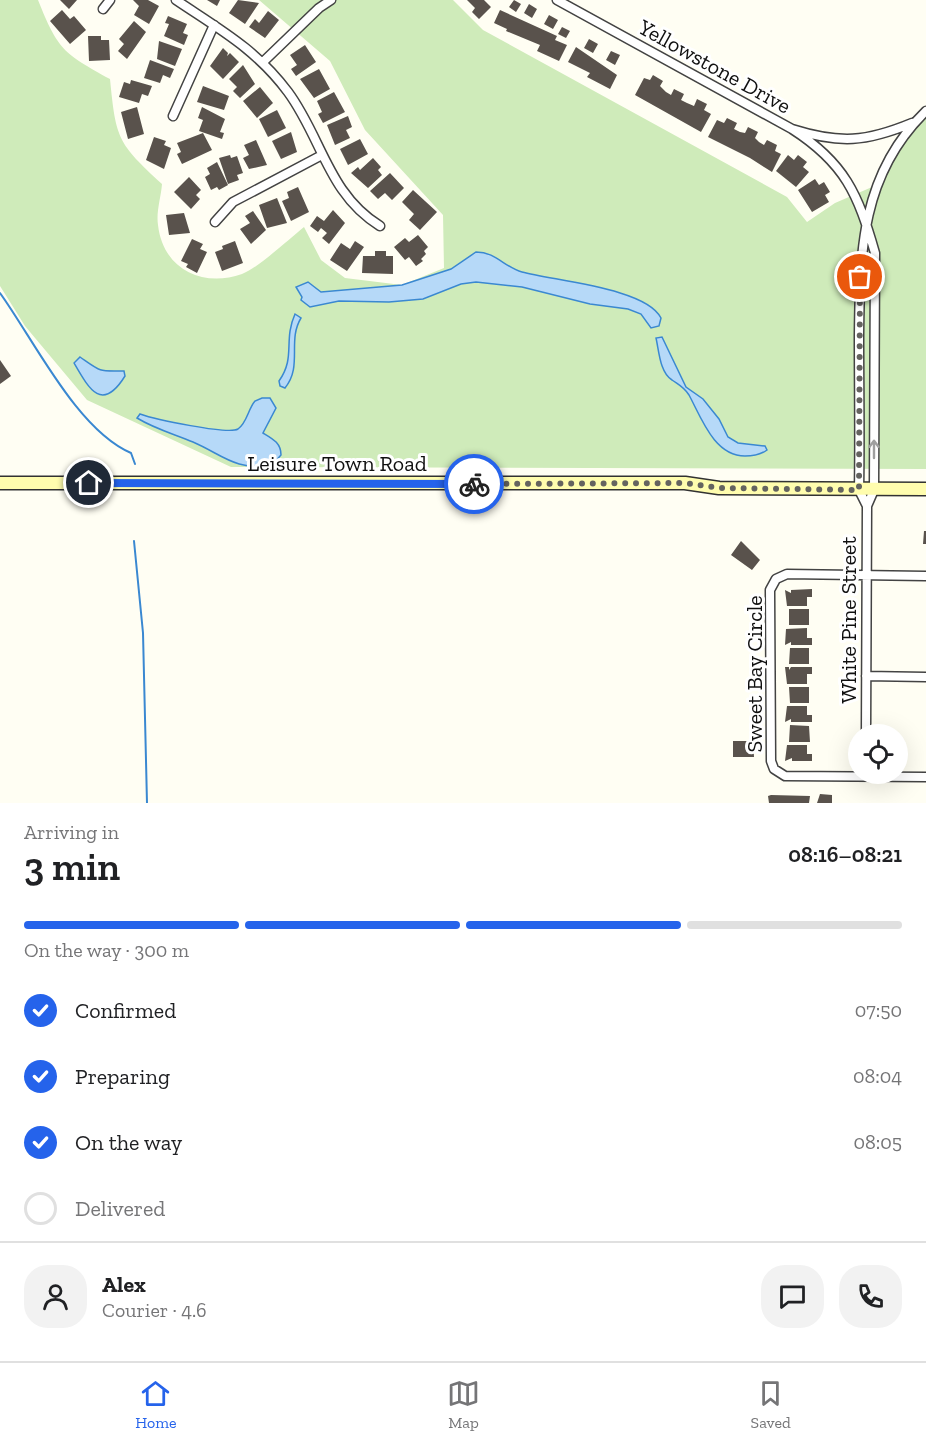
<!DOCTYPE html>
<meta charset="utf-8">
<style>
:root{--surface:#fff;--page:#f2f2f2;--text:#202124;--muted:#757577;--line:#e0e0e0;--accent:#2563eb}
body{margin:0;font-family:"Zilla Slab",serif;background:var(--page);color:var(--text);height:100vh;display:flex;flex-direction:column;font-size:22px;white-space:nowrap}
*{box-sizing:border-box;margin:0}
p{font-size:20px;color:var(--muted)}
.icon{flex:none;width:33px;height:33px;fill:none;stroke:currentColor;stroke-width:2;stroke-linecap:round;stroke-linejoin:round}
.map{position:relative;height:803px;overflow:hidden}
.drawer{display:flex;flex-direction:column;background:var(--surface);flex:1}
.drawer>*{flex:none}
.tools{position:absolute;left:848px;top:724px;display:grid;gap:12px}
.tools a{display:grid;place-items:center;width:60px;height:60px;border-radius:50%;background:var(--surface);box-shadow:0 6px 24px #0002;font-size:30px}
.pin{position:absolute;display:grid;place-items:center;width:51px;height:51px;color:#fff;margin:-26px;border:3px solid #fff;border-radius:50%;box-shadow:0 2px 6px #0007}
.courier{position:absolute;display:grid;place-items:center;width:60px;height:60px;margin:-30px;border:4px solid #2563eb;border-radius:50%;background:#fff;color:#222;box-shadow:0 2px 8px #0007}
.summary em{font-style:normal;font-weight:600}
.summary div{display:flex;flex-direction:column-reverse}
.summary{display:flex;align-items:center;justify-content:space-between;height:102px;padding:0 24px}
h1{font-size:39px;font-weight:600;line-height:45px}
.bar{display:grid;grid-template-columns:repeat(4,1fr);gap:9px 6px;align-content:center;height:72px;padding:0 24px}
.bar i{height:8px;border-radius:4px;background:var(--line)}
.bar .selected{background:var(--accent)}
.bar p{grid-column:span 4}
.line{display:flex;align-items:center;gap:15px;padding:0 24px;border-top:2px solid var(--line)}
.line div{flex:1}
.round{display:grid;place-items:center;flex:none;width:63px;height:63px;border-radius:24px;background:var(--page)}
ol{padding:0 24px;list-style:none}
li{display:flex;align-items:center;gap:18px;height:66px}
li p{margin-inline-start:auto}
li .icon{padding:6px;border-radius:50%;background:var(--accent);color:#fff;stroke-width:4}
li:last-child{color:var(--muted)}
li i{width:33px;height:33px;border:3px solid var(--line);border-radius:50%}
.menu{display:flex;justify-content:space-around;align-items:center;height:84px;border-top:2px solid var(--line);background:var(--surface);font-size:16px;color:var(--muted)}
.menu a{display:grid;justify-items:center;gap:3px}
.menu .selected{color:var(--accent)}
.map>svg:first-child{display:block}
</style>
<div class="map">
<svg width="926" height="803" viewBox="0 0 926 803">
<rect width="100%" height="100%" fill="#fffef3"/>
<!-- green -->
<path fill="#cfebba" d="M0,0H38C58,50 63,53 110,79C116,140 118,143 162,184C161,197 156,212 158,225C163,269 202,288 242,274C258,268 289,239 304,227L321,260L345,278L402,285L444,268L443,215L365,130L330,61L259,0H453L483,30L787,197L807,222L835,203L879,184L892,153L926,116V469L231,467L87,400L25,326L0,286Z"/>
<!-- water -->
<path fill="#b6d9f8" stroke="#3a88d1" stroke-width="1.5" d="M476,252C496,252 504,267 522,272C555,281 646,288 661,318L659,326L651,328L641,314L628,309L590,304L522,287L476,282L461,284L423,299L389,302L339,301L310,307L301,300L302,297L296,287L308,282L321,292L402,285L451,269Z
M295,314L301,318C287,341 303,366 285,388L280,386L279,381C296,357 283,341 295,314Z
M662,337L686,387L703,399L719,419L728,437L738,443L765,446L767,450C760,455 753,456 745,456C714,456 701,417 689,395C684,387 679,385 672,380C660,373 659,351 656,338Z
M80,357C103,373 98,371 124,371L125,376C102,413 89,389 74,363Z
M262,398H270L276,408L263,433C273,439 281,443 281,455L272,465C235,471 223,455 193,442C174,434 155,429 137,418L140,414C154,419 228,435 238,429C247,423 248,409 255,401Z"/>
<g fill="none" stroke-linecap="round" stroke-linejoin="round">
<!-- stream -->
<path stroke="#3a88d1" stroke-width="2" d="M0,293C34,340 77,430 131,453L135,464
M134,541L143,633L147,803"/>
</g>
<!-- building -->
<path fill="#59524c" d="M60,0H77L69,9Z
M133,0H148L159,6L149,24L134,15L139,6Z
M207,0H220L217,6Z
M238,0L259,3L245,24L229,13Z
M467,0H484L491,7L479,19L472,12L475,8Z
M514,0L521,4L516,12L509,7Z
M529,4L537,9L532,18L524,13Z
M62,10L70,19L74,16L86,30L70,44L50,21Z
M500,10L557,36L555,40L567,45L559,61L537,51L540,45L506,31L507,29L494,23Z
M268,11L279,20L265,38L249,27L255,19L259,23Z
M549,15L558,20L553,29L544,24Z
M168,16L187,24L183,33L188,35L184,45L164,36L169,24L165,23Z
M134,21L146,32L127,59L118,51L124,44L119,39Z
M562,27L570,31L566,38L558,34Z
M88,36H101V40H109L110,60L89,61Z
M589,39L598,44L593,53L584,48Z
M159,41L182,49L175,66L157,59Z
M305,45L316,62L296,76L291,69L297,65L290,55Z
M576,47L617,75L610,89L587,77L590,73L568,62Z
M223,48L228,53L227,56L230,53L239,62L223,79L210,66Z
M611,51L620,55L615,65L606,60Z
M150,60L174,69L170,78L163,75L160,83L144,78Z
M243,65L255,84L240,98L233,91L237,87L229,79Z
M319,69L330,89L314,98L300,79Z
M653,75L663,81L660,86L666,92L671,95L674,89L684,94L681,100L687,103L694,106L697,99L707,104L704,110L711,114L701,132L635,95L644,78L650,80Z
M131,80L152,86L148,96L142,94L139,103L119,97L124,82L130,84Z
M203,86L229,96L224,110L197,102Z
M260,87L273,103L257,118L243,101Z
M334,92L345,112L323,123L318,114L322,112L317,101Z
M137,107L144,134L128,139L121,112Z
M202,107L225,119L220,132L224,133L222,139L199,131L203,120L198,118Z
M277,110L286,128L268,137L259,119Z
M348,116L352,127L346,130L350,138L335,145L327,125Z
M727,118L737,123L734,129L740,132L745,133L748,127L758,132L755,138L759,142L764,145L767,140L777,145L775,151L781,154L772,172L750,158L708,137L717,120L724,123Z
M291,132L297,152L281,159L272,141Z
M203,133L212,150L182,164L177,154L181,152L177,143Z
M154,137L166,141L164,145L171,148L164,169L146,160Z
M360,139L368,154L348,165L340,149Z
M256,140L267,165L249,169L243,158L249,155L244,145Z
M230,155L231,158L237,156L243,173L237,175L239,180L228,184L219,158Z
M788,155L794,160L798,155L807,162L803,167L809,172L796,187L776,171Z
M373,158L381,167L378,170L382,175L368,188L351,173L358,167L360,170Z
M217,162L228,185L219,190L217,187L211,190L205,177L210,174L207,168Z
M390,173L404,188L392,200L385,193L378,199L370,191Z
M189,177L201,190L196,195L200,199L191,209L174,192Z
M815,179L819,185L824,182L830,192L825,195L829,202L812,212L798,190Z
M298,187L309,212L291,221L282,201L289,198L287,192Z
M413,190L437,212L420,230L409,220L414,214L402,202Z
M277,198L287,223L267,228L259,205Z
M333,210L345,223L329,244L322,238L327,233L321,228L318,232L310,226L317,216L324,221Z
M253,211L266,230L251,244L240,229L250,223L245,216Z
M184,213L190,233L169,235L166,215Z
M418,235L428,247L424,251L426,254L421,259L423,261L416,266L409,257L405,260L394,247L405,238L409,242Z
M192,239L203,244L200,249L207,252L197,273L186,267L188,264L181,261Z
M235,241L243,263L222,271L215,252L223,249L222,246Z
M355,241L364,247L347,271L330,260L341,243L350,249Z
M375,251H386V256H393V274L362,273L363,256H375Z
M0,360L11,376L0,384Z
M924,531H926V544H923Z
M741,541L760,560L752,570L731,555Z
M812,589V597H807V606H787L785,590L791,593V590Z
M789,609H809V625H789Z
M807,628V638H812V645H791V642L785,645L786,629Z
M790,648H809V664H789Z
M785,667H789V670L791,667H812V674H807V684H787Z
M789,687H809V703H790Z
M787,706H807V715H812V722H791V719L785,722Z
M790,725L809,726L810,742H789Z
M733,741H753L754,757H733Z
M787,745H807V754H812V761H792V758L785,761Z
M820,794L832,795V803H817Z
M771,795L810,796L809,803H769L768,796Z"/>
<g fill="none" stroke-linecap="round" stroke-linejoin="round">
<defs>
<path id="minor" d="M176,0C219,29 256,49 288,92C322,138 328,194 380,226
M557,0L792,129C840,144 866,142 912,123
M103,9L110,0
M263,62L319,8L331,0
M173,116L214,25
M792,129C845,163 858,194 875,253L874,490L867,506L866,735
M215,222L233,202L322,155
M867,506L859,490C860,438 859,387 859,335C860,251 861,174 926,111
M926,576L787,574L776,579L770,590L771,761L774,769L785,776L926,777
M866,676L926,677"/>
<path id="secondary" d="M0,483H685L719,488L926,489"/>
</defs>
<!-- minor casing -->
<use href="#minor" stroke="#434343" stroke-width="11"/>
<!-- secondary casing -->
<use href="#secondary" stroke="#323232" stroke-width="15"/>
<!-- minor -->
<use href="#minor" stroke="#fff" stroke-width="8"/>
<!-- secondary -->
<use href="#secondary" stroke="#fffdae" stroke-width="12"/>
</g>
<!-- one-way arrows -->
<defs><path id="oneway-shaft" d="M-6 0H5M1.5-3L5.5 0L1.5 3" fill="none" stroke-width="1.6" stroke-linecap="round" stroke-linejoin="round" transform="scale(1.5)"/></defs>
<use stroke="#9f9f9f" href="#oneway-shaft" transform="translate(874 449) rotate(-90)"/>
<g fill="none" stroke-linecap="round" stroke-linejoin="round">
<!-- done -->
<path stroke="#64635f" stroke-width="6" stroke-dasharray="0 10.8" d="M474,484L685,483L719,488L859,490L860,277"/>
<!-- route -->
<path stroke="#2563eb" stroke-width="8" d="M89,483L474,484"/>
</g>
<g text-anchor="middle" stroke-width="6" stroke-linejoin="round" paint-order="stroke">
<!-- street labels -->
<g font-size="22" fill="#101010" stroke="#fff">
<text transform="translate(715 66) rotate(29)" y="8">Yellowstone Drive</text>
<text x="337" y="471">Leisure Town Road</text>
<text transform="translate(848 620) rotate(-90)" y="8">White Pine Street</text>
<text transform="translate(754 674) rotate(-90)" y="8">Sweet Bay Circle</text>
</g>
</g>
</svg>
<div class="tools">
<a><svg class="icon" aria-label="locate" viewBox="0 0 24 24"><circle cx="12" cy="12" r="6"/><path d="M12 2v4M12 18v4M2 12h4M18 12h4"/></svg></a>
</div>
<div class="pin" style="left:860px;top:277px;background:#ea580c"><svg class="icon" aria-label="bag" viewBox="0 0 24 24"><path d="M5 8h14l-1 12H6zM9 8a3 3 0 0 1 6 0"/></svg></div>
<div class="pin" style="left:89px;top:483px;background:#1f2937"><svg class="icon" aria-label="home" viewBox="0 0 24 24"><path d="M3 11l9-7 9 7M6 9v11h12V9"/></svg></div>
<div class="courier" style="left:474px;top:484px"><svg class="icon" aria-label="bike" viewBox="0 0 24 24"><circle cx="6" cy="16" r="4"/><circle cx="18" cy="16" r="4"/><path d="M6 16l4-8h5l3 8M10 8l3 8H6M13 5h3"/></svg></div>
</div>
<section class="drawer">
<div class="summary"><div><h1>3 min</h1><p>Arriving in</p></div><em>08:16–08:21</em></div>
<div class="bar"><i class="selected"></i><i class="selected"></i><i class="selected"></i><i></i><p>On the way · 300 m</p></div>
<ol>
<li><svg class="icon" aria-label="check" viewBox="0 0 24 24"><path d="M5 12l5 5 9-10"/></svg>Confirmed<p>07:50</p></li>
<li><svg class="icon" aria-label="check" viewBox="0 0 24 24"><path d="M5 12l5 5 9-10"/></svg>Preparing<p>08:04</p></li>
<li><svg class="icon" aria-label="check" viewBox="0 0 24 24"><path d="M5 12l5 5 9-10"/></svg>On the way<p>08:05</p></li>
<li><i></i>Delivered</li>
</ol>
<div class="line" style="height:108px"><a class="round"><svg class="icon" aria-label="person" viewBox="0 0 24 24"><circle cx="12" cy="8" r="4"/><path d="M4 21q1-7 8-7t8 7"/></svg></a><div><b>Alex</b><p>Courier · 4.6</p></div><a class="round"><svg class="icon" aria-label="chat" viewBox="0 0 24 24"><path d="M4 5h16v11H9l-5 4z"/></svg></a><a class="round"><svg class="icon" aria-label="phone" viewBox="0 0 24 24"><path d="M5 4h4l2 5-3 2q2 4 5 5l2-3 5 2v4C11 20 4 13 5 4z"/></svg></a></div>
</section>
<nav class="menu">
<a class="selected"><svg class="icon" aria-label="home" viewBox="0 0 24 24"><path d="M3 11l9-7 9 7M6 9v11h12V9"/></svg>Home</a>
<a><svg class="icon" aria-label="map" viewBox="0 0 24 24"><path d="M3 6l6-2 6 2 6-2v14l-6 2-6-2-6 2zM9 4v14M15 6v14"/></svg>Map</a>
<a><svg class="icon" aria-label="saved" viewBox="0 0 24 24"><path d="M7 4h10v16l-5-4-5 4z"/></svg>Saved</a>
</nav>
